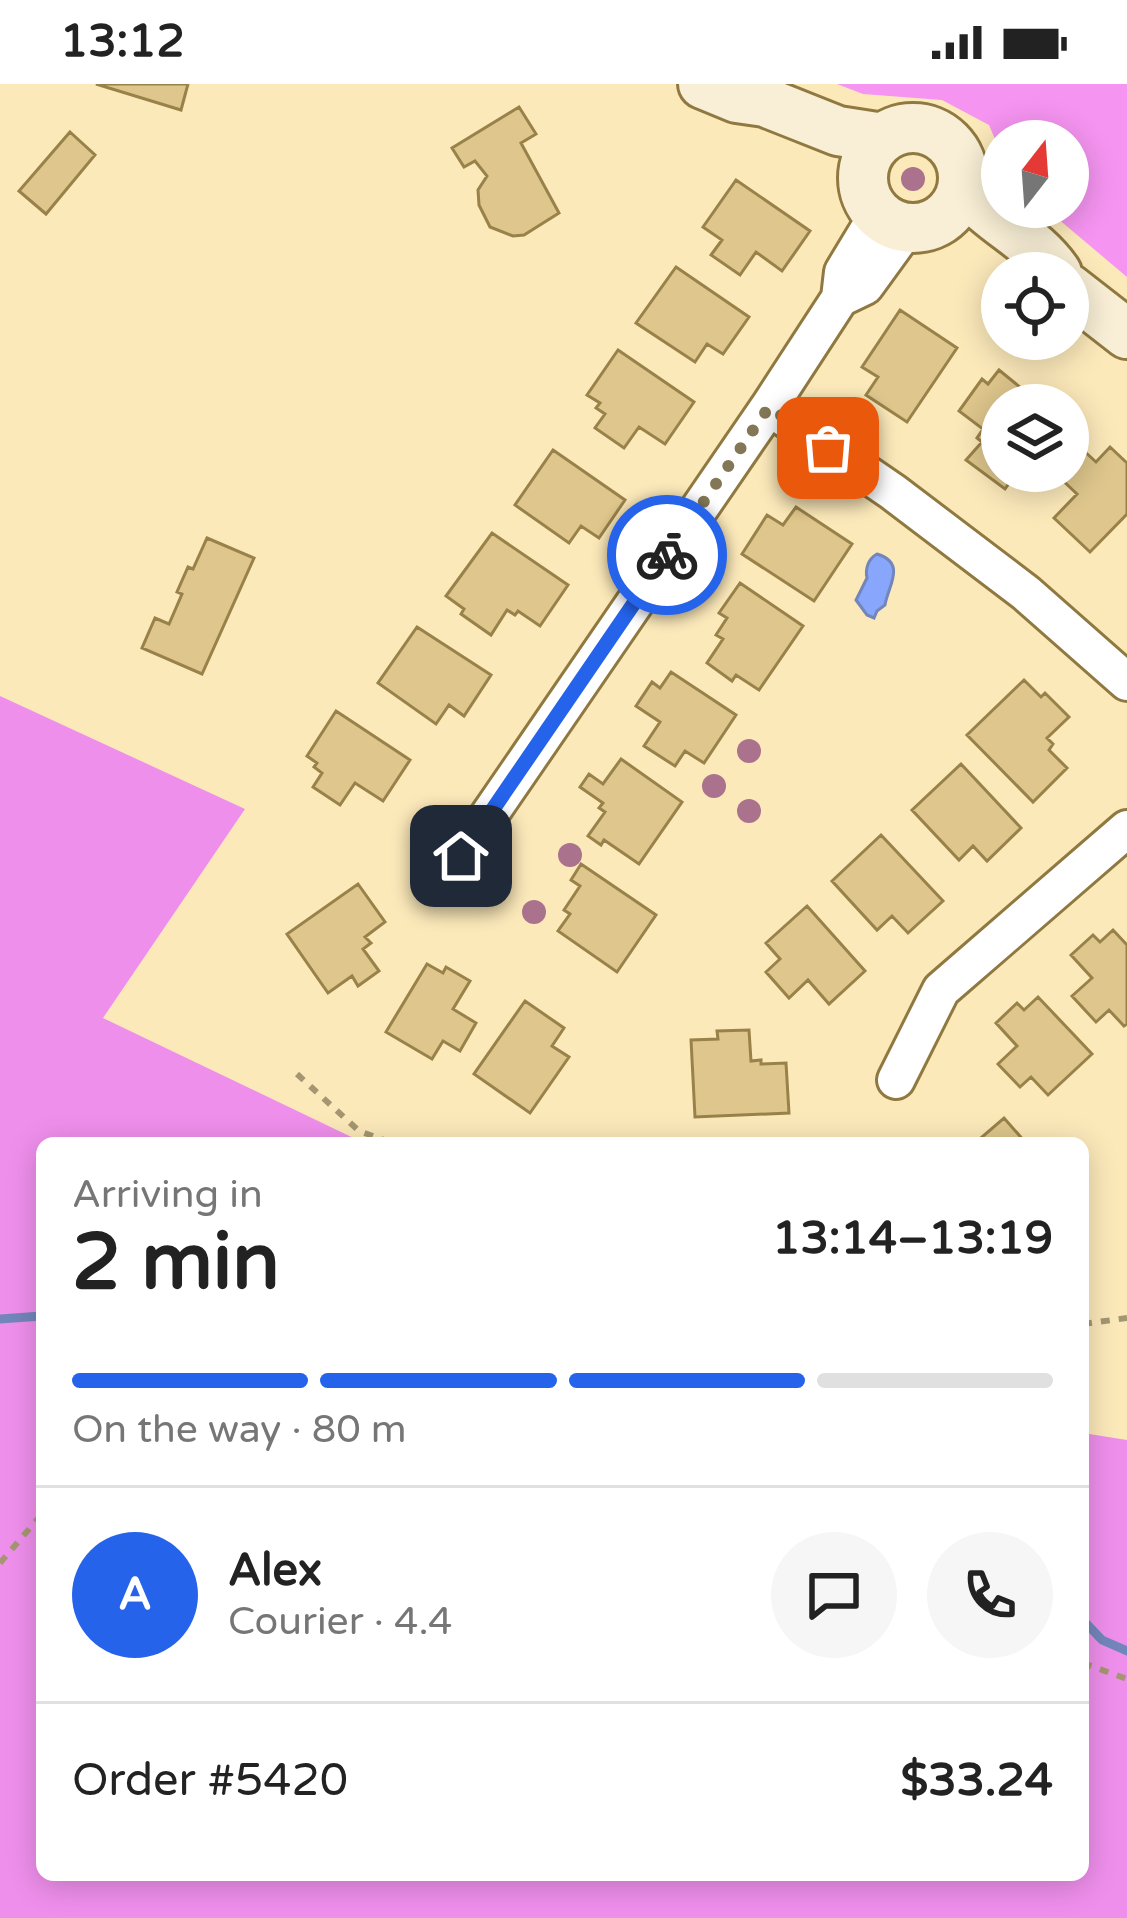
<!DOCTYPE html>
<meta charset="utf-8">
<style>
:root{--surface:#fff;--page:#f6f6f6;--text:#222;--muted:#767676;--line:#e0e0e0;--accent:#2563eb}
body{margin:0;font-family:"Varela Round",sans-serif;background:var(--page);color:var(--text);height:100vh;display:flex;flex-direction:column;font-size:45px;white-space:nowrap}
*{box-sizing:border-box;margin:0}
p{font-size:39px;color:var(--muted)}
.icon{flex:none;width:66px;height:66px;fill:none;stroke:currentColor;stroke-width:2;stroke-linecap:round;stroke-linejoin:round}
.map{position:relative;flex:1;overflow:hidden}
.details{position:absolute;left:36px;top:1053px;width:1053px;height:744px;display:flex;flex-direction:column;background:var(--surface);border-radius:18px;box-shadow:0 6px 30px #0003}
.details>*{flex:none}
.needle{width:78px;rotate:17deg}
.tools{position:absolute;left:981px;top:36px;display:grid;gap:24px}
.tools a{display:grid;place-items:center;width:108px;height:108px;border-radius:50%;background:var(--surface);box-shadow:0 6px 30px #0003;font-size:60px}
.pin{position:absolute;display:grid;place-items:center;width:102px;height:102px;color:#fff;margin:-51px;border-radius:24px;box-shadow:0 6px 18px #0006}
.courier{position:absolute;display:grid;place-items:center;width:120px;height:120px;margin:-60px;border:9px solid #2563eb;border-radius:50%;background:#fff;color:#222;box-shadow:0 3px 15px #0007}
.head em{font-style:normal;font-weight:700}
.head div{display:flex;flex-direction:column-reverse}
.head{display:flex;align-items:center;justify-content:space-between;height:204px;padding:0 36px}
h1{font-size:78px;font-weight:700;line-height:90px}
.bar{display:grid;grid-template-columns:repeat(4,1fr);gap:18px 12px;align-content:center;height:144px;padding:0 36px}
.bar i{height:15px;border-radius:9px;background:var(--line)}
.bar .selected{background:var(--accent)}
.bar p{grid-column:span 4}
.line{display:flex;align-items:center;gap:30px;padding:0 36px;border-top:3px solid var(--line)}
.line div{flex:1}
.round{display:grid;place-items:center;flex:none;width:126px;height:126px;border-radius:63px;background:var(--page)}
.status{display:flex;justify-content:space-between;align-items:center;height:84px;padding:0 60px;background:var(--surface);direction:ltr}
.status svg{height:33px;fill:currentColor}
.map>svg:first-child{display:block}
</style>
<div class="status"><b>13:12</b><svg viewBox="0 0 49 12"><path d="M0 12V9h3v3zM5 12V6h3v6zM10 12V3h3v9zM15 12V0h3v12zM26 1h20v11H26zM47 4h2v5h-2z"/></svg></div>
<div class="map">
<svg width="1127" height="1834" viewBox="0 0 1127 1834">
<rect width="100%" height="100%" fill="#fce9ba"/>
<!-- green -->
<path fill="#f594f1" d="M837,0H1127V193L1044,123H1068V57H1002V72L989,41L942,16L863,10Z"/>
<!-- forest -->
<path fill="#ef8fec" d="M0,612L245,725L103,934L364,1059H42V1791H1083V1349L1127,1356V1834H0Z"/>
<!-- water -->
<path fill="#87a6fc" stroke="#7386bb" stroke-width="3" d="M877,470C907,479 888,502 885,521L877,527L874,534L867,531L856,516L867,494C865,485 868,475 877,470Z"/>
<g fill="none" stroke-linecap="round" stroke-linejoin="round">
<!-- stream -->
<path stroke="#7386bb" stroke-width="9" d="M0,1235L42,1232
M1083,1536L1102,1556L1127,1567"/>
</g>
<!-- building -->
<path fill="#dec68c" stroke="#998249" stroke-width="3" d="M96,0H188L181,26Z
M519,23L536,50L521,59L559,129L524,151L513,152L490,143L479,121L478,106L487,92L475,77L464,83L452,64Z
M70,48L95,71L46,130L19,107Z
M736,96L810,147L782,187L756,168L740,191L711,171L722,156L703,143Z
M676,183L749,233L723,270L707,260L695,278L636,239Z
M900,226L957,264L907,338L866,311L878,293L862,283Z
M618,266L694,318L665,360L639,343L624,364L595,344L605,330L596,324L600,319L587,311Z
M999,286L1042,321H1002V387H1018L1005,405L966,376L982,358L977,354L983,345L959,327L982,295L988,300Z
M1110,363L1127,379V430L1090,468L1054,434L1077,410L1057,391L1061,387H1068V380L1082,365L1096,378Z
M553,366L625,416L599,454L581,442L569,459L515,421Z
M796,423L852,460L814,517L742,470L767,431L783,441Z
M492,449L568,501L540,542L518,527L515,531L507,526L491,551L461,530L464,525L446,512Z
M207,454L254,474L202,590L142,564L155,534L169,540L182,510L177,508L188,483L193,485Z
M740,499L803,542L759,606L736,591L732,597L707,579L723,555L716,551L727,534L719,529Z
M417,543L491,591L464,632L449,621L436,640L378,599Z
M671,588L736,631L704,679L685,667L675,682L644,662L660,638L636,622L652,598L660,604Z
M1024,596L1041,613L1045,609L1069,633L1047,654L1053,660L1049,666L1067,684L1033,718L967,651Z
M336,627L410,676L383,717L355,699L340,721L313,703L322,689L314,683L317,679L307,672Z
M621,675L682,718L639,780L604,756L601,761L588,752L605,728L599,724L603,719L580,703L589,690L603,700Z
M961,680L1021,744L987,777L973,762L959,776L912,726Z
M881,751L943,817L908,849L892,832L877,846L832,797Z
M581,780L656,831L617,888L558,847L570,830L564,826L580,802L571,796Z
M358,800L385,838L365,853L371,859L363,865L379,887L358,902L352,892L328,909L287,850Z
M807,822L865,887L829,920L808,896L789,914L766,888L780,875L766,859Z
M1113,846L1127,861V940L1124,942L1109,926L1096,938L1072,912L1092,894L1071,871L1093,851L1100,858Z
M427,880L443,889L446,883L470,897L453,925L476,939L460,967L443,957L432,975L386,948Z
M1038,913L1092,970L1048,1011L1031,993L1020,1003L998,980L1017,962L996,939L1017,919L1024,926Z
M525,917L564,944L552,962L569,973L530,1029L474,990Z
M749,946L751,977L761,976V980L786,979L789,1029L695,1033L691,956L718,955L717,947Z
M1004,1034L1026,1059H975Z"/>
<g fill="none" stroke-linecap="round" stroke-linejoin="round">
<defs>
<path id="street" d="M840,214L865,202L907,144
M769,323L893,408L1026,509L1127,598
M461,772L769,323L840,214L843,188L878,130
M896,996L941,906L1127,745"/>
<path id="secondary" d="M703,0L737,14L765,18L838,47L883,54
M863 94a50 50 0 1 1 100 0a50 50 0 1 1-100 0Z
M963,101C989,137 1033,153 1057,189
M1068,204L1127,250"/>
</defs>
<!-- street casing -->
<use href="#street" stroke="#907940" stroke-width="42"/>
<!-- secondary casing -->
<use href="#secondary" stroke="#907940" stroke-width="54"/>
<!-- path -->
<path stroke="#a59672" stroke-width="6" stroke-dasharray="9 9" stroke-linecap="butt" d="M297,990L359,1047L392,1059
M1083,1240L1127,1234
M0,1479L42,1430
M1083,1579L1127,1595"/>
<!-- street -->
<use href="#street" stroke="#fff" stroke-width="36"/>
<!-- secondary -->
<use href="#secondary" stroke="#f9efd6" stroke-width="48"/>
</g>
<!-- trees -->
<g fill="#ab728d">
<circle cx="913" cy="95" r="12"/>
<circle cx="749" cy="667" r="12"/>
<circle cx="714" cy="702" r="12"/>
<circle cx="749" cy="727" r="12"/>
<circle cx="570" cy="771" r="12"/>
<circle cx="534" cy="828" r="12"/>
</g>
<g fill="none" stroke-linecap="round" stroke-linejoin="round">
<!-- done -->
<path stroke="#847757" stroke-width="12" stroke-dasharray="0 21.6" d="M667,471L769,323L828,364"/>
<!-- route -->
<path stroke="#2563eb" stroke-width="15" d="M461,772L667,471"/>
</g>
</svg>
<div class="tools">
<a><svg class="needle" viewBox="-14 -14 28 28"><path d="M0-13l5 13h-10z" fill="#e53935"/><path d="M0 13l5-13h-10z" fill="#767676"/></svg></a>
<a><svg class="icon" aria-label="locate" viewBox="0 0 24 24"><circle cx="12" cy="12" r="6"/><path d="M12 2v4M12 18v4M2 12h4M18 12h4"/></svg></a>
<a><svg class="icon" aria-label="layers" viewBox="0 0 24 24"><path d="M12 4l9 5-9 5-9-5zM3 14l9 5 9-5"/></svg></a>
</div>
<div class="pin" style="left:828px;top:364px;background:#ea580c"><svg class="icon" aria-label="bag" viewBox="0 0 24 24"><path d="M5 8h14l-1 12H6zM9 8a3 3 0 0 1 6 0"/></svg></div>
<div class="pin" style="left:461px;top:772px;background:#1f2937"><svg class="icon" aria-label="home" viewBox="0 0 24 24"><path d="M3 11l9-7 9 7M6 9v11h12V9"/></svg></div>
<div class="courier" style="left:667px;top:471px"><svg class="icon" aria-label="bike" viewBox="0 0 24 24"><circle cx="6" cy="16" r="4"/><circle cx="18" cy="16" r="4"/><path d="M6 16l4-8h5l3 8M10 8l3 8H6M13 5h3"/></svg></div>
<section class="details">
<div class="head"><div><h1>2 min</h1><p>Arriving in</p></div><em>13:14–13:19</em></div>
<div class="bar"><i class="selected"></i><i class="selected"></i><i class="selected"></i><i></i><p>On the way · 80 m</p></div>
<div class="line" style="height:216px"><b class="round" style="background:var(--accent);color:#fff">A</b><div><b>Alex</b><p>Courier · 4.4</p></div><a class="round"><svg class="icon" aria-label="chat" viewBox="0 0 24 24"><path d="M4 5h16v11H9l-5 4z"/></svg></a><a class="round"><svg class="icon" aria-label="phone" viewBox="0 0 24 24"><path d="M5 4h4l2 5-3 2q2 4 5 5l2-3 5 2v4C11 20 4 13 5 4z"/></svg></a></div>
<div class="line" style="height:156px"><div>Order #5420</div><b>$33.24</b></div>
</section>
</div>
